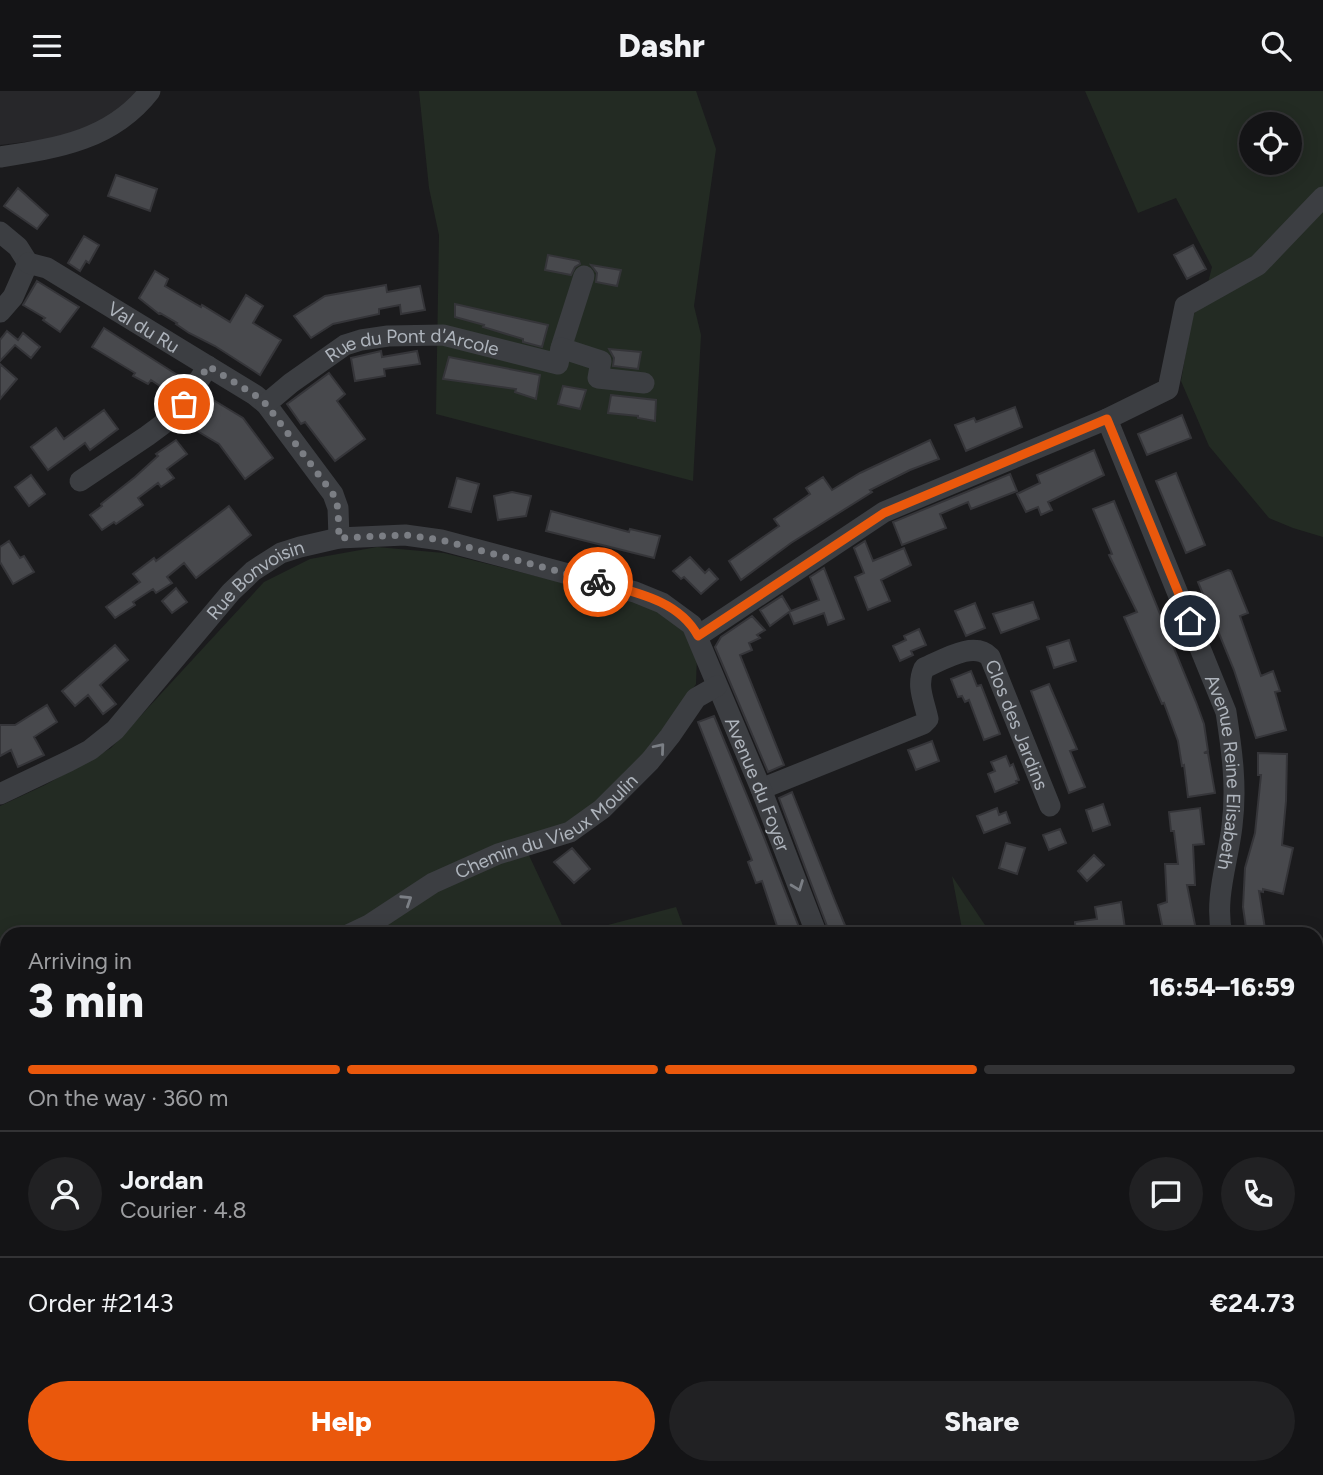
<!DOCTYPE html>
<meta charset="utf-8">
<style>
:root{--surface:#141416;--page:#212123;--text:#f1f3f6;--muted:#9d9ea1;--line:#333335;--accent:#ea580c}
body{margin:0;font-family:Figtree,sans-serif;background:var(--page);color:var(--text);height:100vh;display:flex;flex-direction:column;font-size:26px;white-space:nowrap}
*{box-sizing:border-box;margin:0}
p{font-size:23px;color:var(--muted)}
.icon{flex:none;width:38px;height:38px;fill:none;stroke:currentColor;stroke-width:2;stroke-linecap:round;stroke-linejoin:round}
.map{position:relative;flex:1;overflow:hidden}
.details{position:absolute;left:0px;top:836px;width:1323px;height:548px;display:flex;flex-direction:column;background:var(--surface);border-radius:21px 21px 0 0;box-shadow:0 4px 18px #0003,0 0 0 2px var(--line)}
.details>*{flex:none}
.fabs{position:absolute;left:1239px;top:21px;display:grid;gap:14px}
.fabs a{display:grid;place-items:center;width:63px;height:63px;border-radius:50%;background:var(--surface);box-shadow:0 4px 18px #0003,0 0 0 2px var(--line);font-size:35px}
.pin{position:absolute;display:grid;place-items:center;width:60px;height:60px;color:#fff;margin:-30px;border:4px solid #fff;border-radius:50%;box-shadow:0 2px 7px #0007}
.courier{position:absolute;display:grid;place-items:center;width:70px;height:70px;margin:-35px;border:5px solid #ea580c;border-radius:50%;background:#fff;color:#222;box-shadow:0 2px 9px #0007}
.head em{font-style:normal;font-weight:800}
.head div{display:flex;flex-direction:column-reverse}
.head{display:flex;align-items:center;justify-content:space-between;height:119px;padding:0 28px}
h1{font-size:46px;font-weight:800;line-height:52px}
.bar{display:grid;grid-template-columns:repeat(4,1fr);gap:10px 7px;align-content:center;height:84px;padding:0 28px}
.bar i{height:9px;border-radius:5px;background:var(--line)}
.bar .current{background:var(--accent)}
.bar p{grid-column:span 4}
.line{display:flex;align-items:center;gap:18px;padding:0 28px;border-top:2px solid var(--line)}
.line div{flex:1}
.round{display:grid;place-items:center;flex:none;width:74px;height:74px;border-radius:37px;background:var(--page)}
.cta{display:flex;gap:14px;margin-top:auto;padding:14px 28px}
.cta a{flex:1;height:80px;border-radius:42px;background:var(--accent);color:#fff;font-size:28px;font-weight:800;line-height:80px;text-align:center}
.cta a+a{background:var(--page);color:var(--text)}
header{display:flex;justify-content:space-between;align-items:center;height:91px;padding:0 28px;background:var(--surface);font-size:32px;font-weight:800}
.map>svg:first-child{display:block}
</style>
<header><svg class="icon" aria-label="menu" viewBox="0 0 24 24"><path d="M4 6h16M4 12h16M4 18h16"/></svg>Dashr<svg class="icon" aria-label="search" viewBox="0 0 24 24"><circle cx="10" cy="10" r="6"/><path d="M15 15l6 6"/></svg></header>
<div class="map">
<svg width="1323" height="1384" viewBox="0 0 1323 1384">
<rect width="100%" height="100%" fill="#1b1b1d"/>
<!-- built -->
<path fill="#27272a" d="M0,0H144L137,8L75,45L0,54Z"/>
<!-- green -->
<path fill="#232b23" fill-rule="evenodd" d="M419,0H696L716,58L694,215L701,244L693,390L436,323L439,144L429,97Z
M1085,0H1323V97L1260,166L1207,196L1212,176L1176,107L1138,122ZM1251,33H1290V72H1251Z
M1323,114V446L1293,437L1269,427L1209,355L1181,290L1192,225L1208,207Z
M377,456L444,462L648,513L681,534L697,563L696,593L662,644L584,725L525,756L566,843L7,844V930L0,933V715L45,694L111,657L264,491L310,468Z
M952,785L991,843H963Z
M676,816L686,843H574Z
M1316,1140L1323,1144V1225L1316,1219Z
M1323,1279V1384H1277L1280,1377H1316V1301Z
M0,1285L7,1288V1377H388L401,1384H0Z
M835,1377H953L987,1384H831V1378Z"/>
<!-- building -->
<path fill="#48494d" stroke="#353539" stroke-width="2" d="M116,84L157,98L150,120L108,105Z
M18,97L48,124L37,138L4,115Z
M84,145L99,154L89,172L86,170L80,180L68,172Z
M1193,154L1206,178L1187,188L1174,164Z
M548,164L579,170L580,173L575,176L571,184L545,179Z
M591,174L621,179L617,195L596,191L597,182Z
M155,180L168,188L165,195L201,216L202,214L230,231L246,204L263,215L253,232L281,249L260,284L215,255L189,242L176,233L177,232L160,222L159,223L139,207Z
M37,190L79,216L60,241L43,229L45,227L23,214Z
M386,194L387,201L420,195L425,219L401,223L400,214L379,218V223L333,233L311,247L294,225L325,205Z
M455,213L548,234L542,256L523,251V248L483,236L484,234L455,226Z
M104,237L179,285L169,301L151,289L148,293L133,285L135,282L92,256Z
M7,240L18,249L23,242L40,256L31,267L15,254L0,270V249Z
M609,258L641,261L638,278L613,275L614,267Z
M381,260L382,266L417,260L420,273L384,278L385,285L355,290L351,267Z
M449,266L540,284L536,308L515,301L516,298L443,288Z
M0,273L17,288L0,308Z
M329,282L345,303L337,310L365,348L335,370L305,331L301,333L287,313Z
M563,295L586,299L580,318L558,313Z
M205,304L243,327L273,367L245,388L219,353L187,334Z
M611,304L656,309L655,330L638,327V325L608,322Z
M1015,316L1022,336L966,360L955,334L974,327L976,331Z
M104,319L118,338L90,359L85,352L48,379L31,356L56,337L64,348Z
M1182,324L1191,347L1147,364L1138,343Z
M176,349L187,363L167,378L174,387L161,396L158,392L138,407L143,414L116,433L114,431L102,439L90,424L102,415L101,413L135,386L158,365L156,363Z
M930,349L939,368L910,379L870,399L872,401L791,452L741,489L729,470L779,435L774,428L810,403L806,397L823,386L832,399L860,382Z
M1094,359L1104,384L1048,411L1052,419L1041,424L1038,416L1026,421L1017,403L1040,392L1037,384Z
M1176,382L1205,454L1186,462L1156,390Z
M1010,383L1017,400L971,418L968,411L940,423L946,437L902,454L893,431Z
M31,384L45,403L29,415L15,396Z
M457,387L479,393L471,421L449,416Z
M512,401L531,405L526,425L498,429L494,405Z
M1114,410L1196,611L1204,633L1208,660L1204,662H1208L1215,702L1188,706L1184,674L1182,675L1178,650L1164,612L1162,613L1124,526L1137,521L1109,464L1112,463L1093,418Z
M229,415L251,444L196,487L184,472L167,486L172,492L156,502L153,498L133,511L135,514L115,527L106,516L140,491L133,483L154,467L156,470Z
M551,420L629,441L630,438L660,445L654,467L546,440Z
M9,450L20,467L24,465L34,481L13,493L0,471V456Z
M865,450L873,470L904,457L911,474L881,489L890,510L868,519L855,486L864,482L854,457Z
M690,466L705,482L709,478L718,488L701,503L684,486L681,488L673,480Z
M824,477L844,528L828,534L824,522L794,533L789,521L770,535L760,519L782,505L791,520L819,509L810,486Z
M1228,479L1231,480L1248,522L1240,525L1261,585L1273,580L1280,600L1275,601L1286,639L1256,647L1234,579L1198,491Z
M176,497L187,511L172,522L162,510Z
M1033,511L1039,528L1001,542L993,523Z
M975,512L985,537L966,545L955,520Z
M752,525L765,539L757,544L760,547L749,552L752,559L740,564L784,674L768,681L715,556L721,546Z
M919,538L926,554L911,560L913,564L900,570L893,555L906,549L904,545Z
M1069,549L1076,570L1054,577L1047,556Z
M115,554L128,569L100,594L116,613L103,623L88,604L75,615L62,600Z
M971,580L977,595L981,594L1000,643L984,649L969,609L965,611L962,605L958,606L951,588Z
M1049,593L1077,658L1070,660L1085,696L1069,702L1031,600Z
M47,614L57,631L34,646L44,664L18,676L11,659L0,665V634H15Z
M714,625L764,746L802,844H780L762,790L756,792L748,771L752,769L698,631Z
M932,650L939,670L916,679L908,659Z
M1258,662L1287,663L1286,710L1282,754L1293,757L1283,803L1263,798V801L1259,800L1266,844H1247L1243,816L1245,777L1255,742L1261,684H1258Z
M1006,665L1010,675L1013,673L1019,689L1016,690L1017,692L995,701L988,683L995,680L991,671Z
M792,701L835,810L849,844L830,843L779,707Z
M1103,713L1110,734L1093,740L1086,719Z
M997,717L999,724L1006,721L1010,732L984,742L977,725Z
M1200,717L1204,753L1193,754L1195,794H1187L1197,844H1164L1158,814L1167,811L1165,773H1178L1174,740H1171L1169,721Z
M1060,738L1066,752L1049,759L1043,744Z
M1006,752L1025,757L1017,783L999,777Z
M572,757L590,778L574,792L554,771Z
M1094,764L1104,774L1087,790L1078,780Z
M1121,811L1126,844H1111V841L1076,844L1075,831L1097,828L1095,816Z"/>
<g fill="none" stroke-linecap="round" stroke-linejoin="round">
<!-- path -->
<path stroke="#424549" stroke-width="2.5" stroke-dasharray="3.5 5" stroke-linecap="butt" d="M159,1384L160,1377"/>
<!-- minor -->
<g stroke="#3c3e42" stroke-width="21">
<path d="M0,66C58,57 112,49 150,0"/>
<path d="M0,141L18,156L28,172L13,206L0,221"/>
<path id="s1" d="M28,172L47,177L255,304L266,313L333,403L338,417L339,447"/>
<path d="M561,257L584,185"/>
<path id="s2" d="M266,313L291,292L345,254L361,249L388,245L443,244L558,273L561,257L601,270L598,287L644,292"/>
<path id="s3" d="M1107,328L1226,621C1232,660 1237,696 1232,735C1228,771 1214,807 1222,844"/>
<path d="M80,390L147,345L178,322L208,275"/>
<path d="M698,545L884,421L1107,328L1168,298L1185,215L1258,174L1323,106"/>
<path id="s4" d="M761,698L923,633L928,628C924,609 916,595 924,577C943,569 974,549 990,566L1050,715"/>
<path id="s5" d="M0,703L69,670L90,659L115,639L231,501L253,480L281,462L300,456L339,447L405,444L441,449L635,501L662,512L692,534L761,698L817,844"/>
<path id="s6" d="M348,844L369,834L433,792L498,763L570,741L602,718L650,670L670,645L696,607L717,595"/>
<path d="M1316,964L1323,968"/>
<path d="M0,1168L7,1170"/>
<path d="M434,1377L442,1384"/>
<path d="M1202,1377L1207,1384"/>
<path d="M770,1384V1377"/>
<path d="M1024,1384V1377"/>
</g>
<!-- major -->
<path stroke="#585b61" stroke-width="26" d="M0,957H7
M1127,1377L1133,1384"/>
</g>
<!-- one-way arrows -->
<defs><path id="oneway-chevron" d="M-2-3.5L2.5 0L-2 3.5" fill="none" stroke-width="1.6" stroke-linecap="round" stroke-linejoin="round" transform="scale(1.75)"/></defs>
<g stroke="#7b7f85">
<use href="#oneway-chevron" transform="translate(660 657) rotate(-50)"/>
<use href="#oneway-chevron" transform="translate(798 795) rotate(69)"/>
<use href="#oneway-chevron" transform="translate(407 809) rotate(-33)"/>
</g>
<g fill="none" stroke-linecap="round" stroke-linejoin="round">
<!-- done -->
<path stroke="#7b7e84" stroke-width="7" stroke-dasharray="0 12.6" d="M184,313L208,275L255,304L266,313L333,403L338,417L339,447L405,444L441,449L598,491"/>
<!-- route -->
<path stroke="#ea580c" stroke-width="9" d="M598,491C634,501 679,509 698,545L884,422L1107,328L1190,530"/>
</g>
<g text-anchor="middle" stroke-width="7" stroke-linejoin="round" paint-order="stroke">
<!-- street labels -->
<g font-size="19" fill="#aeb4bc" stroke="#161618">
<text dy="7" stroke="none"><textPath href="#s1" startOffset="133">Val du Ru</textPath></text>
<text dy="7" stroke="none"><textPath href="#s2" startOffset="166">Rue du Pont d'Arcole</textPath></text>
<text dy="7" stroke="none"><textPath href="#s5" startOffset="340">Rue Bonvoisin</textPath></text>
<text dy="7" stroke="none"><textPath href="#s4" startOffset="378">Clos des Jardins</textPath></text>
<text dy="7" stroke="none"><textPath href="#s3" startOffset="376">Avenue Reine Elisabeth</textPath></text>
<text dy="7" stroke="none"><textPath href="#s5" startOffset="978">Avenue du Foyer</textPath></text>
<text dy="7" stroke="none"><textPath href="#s6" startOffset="228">Chemin du Vieux Moulin</textPath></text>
</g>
</g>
</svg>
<div class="fabs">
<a><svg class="icon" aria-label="locate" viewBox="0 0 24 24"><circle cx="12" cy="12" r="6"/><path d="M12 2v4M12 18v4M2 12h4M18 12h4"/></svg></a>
</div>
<div class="pin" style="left:184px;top:313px;background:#ea580c"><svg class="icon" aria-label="bag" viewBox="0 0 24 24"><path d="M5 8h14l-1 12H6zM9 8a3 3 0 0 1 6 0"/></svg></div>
<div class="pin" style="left:1190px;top:530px;background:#1f2937"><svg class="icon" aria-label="home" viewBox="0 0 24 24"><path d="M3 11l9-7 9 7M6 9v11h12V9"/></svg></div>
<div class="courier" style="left:598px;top:491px"><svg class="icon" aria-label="bike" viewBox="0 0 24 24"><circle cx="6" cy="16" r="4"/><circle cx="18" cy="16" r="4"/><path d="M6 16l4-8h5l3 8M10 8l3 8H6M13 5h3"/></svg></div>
<section class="details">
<div class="head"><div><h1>3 min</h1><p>Arriving in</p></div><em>16:54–16:59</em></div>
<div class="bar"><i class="current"></i><i class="current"></i><i class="current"></i><i></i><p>On the way · 360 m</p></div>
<div class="line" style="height:126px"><a class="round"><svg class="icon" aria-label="person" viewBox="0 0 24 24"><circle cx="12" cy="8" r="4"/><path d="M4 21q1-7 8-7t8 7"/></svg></a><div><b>Jordan</b><p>Courier · 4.8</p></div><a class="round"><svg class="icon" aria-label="chat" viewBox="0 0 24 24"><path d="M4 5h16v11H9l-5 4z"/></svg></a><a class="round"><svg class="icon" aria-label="phone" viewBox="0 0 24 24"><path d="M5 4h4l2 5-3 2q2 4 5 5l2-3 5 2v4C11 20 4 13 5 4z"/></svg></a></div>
<div class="line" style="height:91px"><div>Order #2143</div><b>€24.73</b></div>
<div class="cta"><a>Help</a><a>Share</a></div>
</section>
</div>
